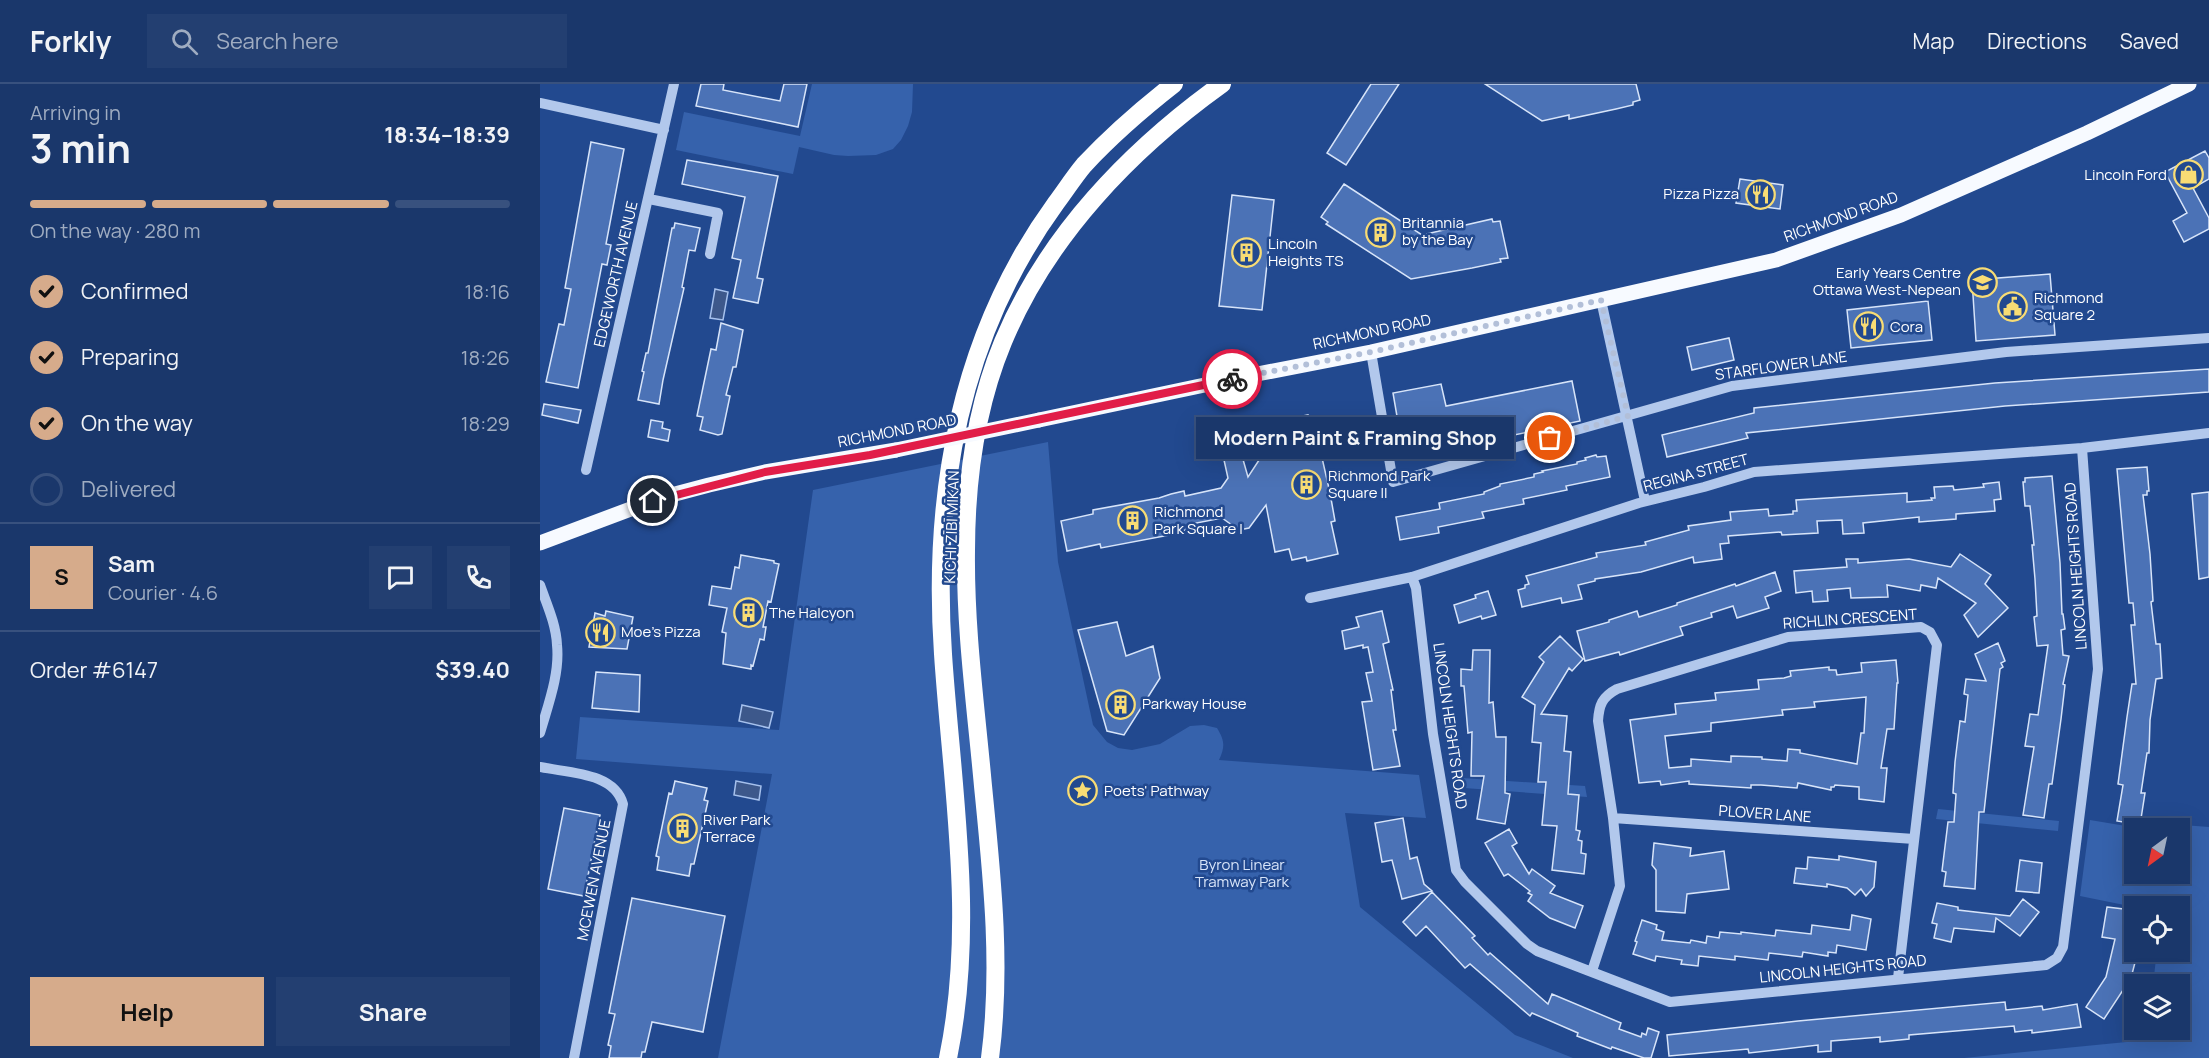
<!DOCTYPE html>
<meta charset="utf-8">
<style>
:root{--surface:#1a376b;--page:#233f71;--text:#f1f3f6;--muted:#9facc1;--line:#38517e;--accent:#d6ab8b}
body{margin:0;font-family:Manrope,sans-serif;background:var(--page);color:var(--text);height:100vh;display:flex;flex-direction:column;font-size:22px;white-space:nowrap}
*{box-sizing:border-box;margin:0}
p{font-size:20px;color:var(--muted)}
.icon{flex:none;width:33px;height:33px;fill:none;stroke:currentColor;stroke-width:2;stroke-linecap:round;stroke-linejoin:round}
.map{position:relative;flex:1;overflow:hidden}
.drawer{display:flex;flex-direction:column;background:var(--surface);width:540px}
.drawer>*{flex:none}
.needle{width:39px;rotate:213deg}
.tools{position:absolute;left:1584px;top:734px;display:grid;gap:12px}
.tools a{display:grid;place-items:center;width:66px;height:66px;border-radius:0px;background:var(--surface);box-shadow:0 6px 24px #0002,0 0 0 2px var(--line);font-size:30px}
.pin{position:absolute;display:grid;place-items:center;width:51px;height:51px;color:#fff;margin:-26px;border:3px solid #fff;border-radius:50%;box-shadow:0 2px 6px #0007}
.courier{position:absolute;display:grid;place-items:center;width:60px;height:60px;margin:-30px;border:4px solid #e11d48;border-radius:50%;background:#fff;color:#222;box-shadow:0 2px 8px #0007}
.bubble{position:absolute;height:42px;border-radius:0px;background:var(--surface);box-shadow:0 6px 24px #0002,0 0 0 2px var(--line);font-size:20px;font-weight:700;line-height:42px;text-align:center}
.summary em{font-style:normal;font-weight:700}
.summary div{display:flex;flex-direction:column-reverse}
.summary{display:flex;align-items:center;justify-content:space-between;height:102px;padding:0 30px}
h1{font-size:39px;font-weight:700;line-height:45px}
.bar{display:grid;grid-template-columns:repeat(4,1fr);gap:9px 6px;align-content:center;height:72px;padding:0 30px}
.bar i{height:8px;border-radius:4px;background:var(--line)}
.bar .current{background:var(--accent)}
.bar p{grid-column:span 4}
.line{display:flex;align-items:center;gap:15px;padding:0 30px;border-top:2px solid var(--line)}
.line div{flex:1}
.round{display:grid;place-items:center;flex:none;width:63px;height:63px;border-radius:0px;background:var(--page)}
ol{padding:0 30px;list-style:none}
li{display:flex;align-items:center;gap:18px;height:66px}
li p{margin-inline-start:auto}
li .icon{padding:6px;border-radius:50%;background:var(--accent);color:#111;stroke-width:4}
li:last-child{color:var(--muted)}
li i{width:33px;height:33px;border:3px solid var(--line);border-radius:50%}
.button{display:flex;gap:12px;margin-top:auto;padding:12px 30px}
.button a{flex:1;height:69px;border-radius:0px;background:var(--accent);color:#111;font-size:24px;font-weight:700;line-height:69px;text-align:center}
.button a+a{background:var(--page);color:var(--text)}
header{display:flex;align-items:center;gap:36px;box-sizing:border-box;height:84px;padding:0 30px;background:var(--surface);border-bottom:2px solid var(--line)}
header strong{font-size:28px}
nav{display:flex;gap:33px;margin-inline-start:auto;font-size:21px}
.search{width:420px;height:54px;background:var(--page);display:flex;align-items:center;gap:15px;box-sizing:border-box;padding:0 21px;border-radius:0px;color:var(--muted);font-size:22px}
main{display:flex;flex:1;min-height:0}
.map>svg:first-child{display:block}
</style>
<header>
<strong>Forkly</strong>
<div class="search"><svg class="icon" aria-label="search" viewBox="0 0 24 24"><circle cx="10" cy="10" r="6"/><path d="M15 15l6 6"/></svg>Search here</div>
<nav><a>Map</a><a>Directions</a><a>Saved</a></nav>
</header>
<main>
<section class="drawer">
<div class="summary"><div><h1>3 min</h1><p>Arriving in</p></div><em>18:34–18:39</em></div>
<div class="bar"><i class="current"></i><i class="current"></i><i class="current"></i><i></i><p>On the way · 280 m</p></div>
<ol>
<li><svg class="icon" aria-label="check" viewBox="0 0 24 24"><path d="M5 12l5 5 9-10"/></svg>Confirmed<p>18:16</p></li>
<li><svg class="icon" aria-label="check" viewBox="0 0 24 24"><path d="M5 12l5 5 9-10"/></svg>Preparing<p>18:26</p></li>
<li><svg class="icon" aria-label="check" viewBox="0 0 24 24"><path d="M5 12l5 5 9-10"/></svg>On the way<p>18:29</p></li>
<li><i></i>Delivered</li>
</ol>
<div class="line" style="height:108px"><b class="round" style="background:var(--accent);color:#111">S</b><div><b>Sam</b><p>Courier · 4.6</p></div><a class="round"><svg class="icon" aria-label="chat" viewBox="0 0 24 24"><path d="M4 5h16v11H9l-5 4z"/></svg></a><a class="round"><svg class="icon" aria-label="phone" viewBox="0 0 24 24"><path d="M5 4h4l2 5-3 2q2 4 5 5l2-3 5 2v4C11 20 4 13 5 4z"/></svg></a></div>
<div class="line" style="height:78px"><div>Order #6147</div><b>$39.40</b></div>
<div class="button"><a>Help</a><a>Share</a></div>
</section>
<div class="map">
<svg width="1669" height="974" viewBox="0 0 1669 974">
<rect width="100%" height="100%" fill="#22498f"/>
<!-- green -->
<path fill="#3662ac" d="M272,0H373L372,28L368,42L361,56L353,65L336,71L308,72L294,71L259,63L253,90L136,66L144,28L260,52Z
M508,358L518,478L553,641L567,658L578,664L592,666L620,660L650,642L664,641L677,644C685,657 685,663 679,676L879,691L886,734L805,729L820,823L975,951L1033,974H178L232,690L36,675L40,633L239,646L273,406Z
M922,694L1045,702L1047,713L924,704Z
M1398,725L1519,737L1518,747L1396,735Z
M1550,736L1598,744H1594V789H1640V744H1628L1630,740L1669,743V974H1424L1607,956L1609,945H1640V900H1613L1617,867H1640V822L1594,823L1540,812Z"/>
<!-- water -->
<path fill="#3d588b" stroke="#a6c1ed" stroke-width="1.5" d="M175,205L188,208L183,236L170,234Z
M202,621L233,628L229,644L199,637Z
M196,697L221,702L219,716L194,711Z"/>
<!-- building -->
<path fill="#4b72b6" stroke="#d7e4f9" stroke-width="1.5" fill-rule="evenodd" d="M161,0H184L183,6L240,17L244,0H267L258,43L156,22Z
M831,0H859L806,81L787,69Z
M945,0H1096L1100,16L1093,18V21L1076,25L1029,35V31L1002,37Z
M51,58L84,65L66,160L71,161L67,181L62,180L38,304L6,298L19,240L24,241L31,205L25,204Z
M1665,67L1669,74V95L1653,104L1669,134V145L1644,158L1633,137L1647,129L1625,88Z
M147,76L238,92L217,194L223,195L218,219L193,214L201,176L192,174L205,113L142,100Z
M1200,95L1243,101L1240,125L1196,119Z
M804,100L882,151L952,135L953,138L960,137L968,174L960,175L961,178L932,184L871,195L786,140L788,138L781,133Z
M692,111L734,116L722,226L679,222Z
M135,139L160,144L155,167L149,166L142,203L144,204L123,296L119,320L98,316L104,288L102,287L106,269H108L132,144H134Z
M1510,190L1515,251L1436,257L1432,196Z
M1388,217L1392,256L1311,264L1307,226Z
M181,239L203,246L196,283H193L186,311L190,312L182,350L178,351L160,346L163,333L157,332L171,265L176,266Z
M1189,254L1194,276L1152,286L1147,263Z
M1669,285V308L1465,322L1206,349L1208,354L1127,373L1122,351L1214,329V324L1455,299Z
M1032,297L1040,337L969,352L970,357L945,364L913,371L911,363L864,373L853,309L901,300L906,322Z
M4,320L41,326L38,339L2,331Z
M768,331L771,344L775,343L790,409L795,437L791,438L798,470L767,477L766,473L752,476L749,465L735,468L726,421L709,444L699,446L682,434L651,440L652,445L634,448L635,450L561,464L560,460L527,467L521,437L553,430V426L619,414L631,410L644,407L645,412L681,404L688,394L684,376L702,372L708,393L725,367L739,364L737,352L742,350L739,337Z
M111,336L123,338L122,344L130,346L128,357L108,353Z
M1056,371L1057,373L1066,372L1070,393L1026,402L1027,406L983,415L984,420L942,428L944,434L898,443L899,449L860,456L856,433L900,425L899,419L944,410V408L960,402V400L994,393V390L1003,388L1002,387L1037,380V378L1046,376L1045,374Z
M1607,383L1609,407H1607V411H1603L1610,470L1613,517L1611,518L1616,560H1620L1622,594L1616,595L1610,636L1609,669H1607L1601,709H1605L1600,741L1577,737L1583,701L1578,700L1587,633L1592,600H1596L1591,541H1595L1593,519H1589L1577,385Z
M1512,392L1520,479L1522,530H1523L1525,545L1521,546L1523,571L1529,572L1523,600L1525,601L1521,635L1512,700H1509L1504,734L1483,731L1494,663L1485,662L1490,630L1498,631L1508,561L1497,562L1494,533L1497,532L1495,495L1492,461H1494L1490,422H1485L1483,398H1485V394Z
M1459,398L1461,415L1454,416L1455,427L1416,430V435L1379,438V433L1323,439L1324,449L1303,450L1302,436L1277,437L1278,449L1242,451L1241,448L1188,452L1189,459L1180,460L1182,475L1154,479L1153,473L1101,488L1055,495V497L1038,501L1042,515L1022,519L1021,514L982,523L978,506L985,504V501L989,500L986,492L1057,473L1056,469L1106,461L1105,458L1149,446L1148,442L1191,436L1190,428L1228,425L1229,432L1253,430V427H1257L1256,416L1367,409V418L1392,416L1391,414H1395L1394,403L1413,402L1414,406L1444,403L1443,400Z
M1669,408V493L1659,495L1652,410Z
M1420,470L1451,491L1445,500L1468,524L1438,553L1424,531L1436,519L1398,494L1396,504L1381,501L1380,507L1347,501L1348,513L1311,514L1310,504L1287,506L1288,517L1273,518L1272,507L1256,509L1254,487L1307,483L1306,475H1318V479L1369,475L1411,483Z
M201,471L234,477V479L239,480L231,518L228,517L223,543H226L224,556L220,555L213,582L211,581V585L183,580L186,549L182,548L187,524L169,521L172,502L191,505L195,483L199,484Z
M1235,488L1241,507L1225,513L1229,524L1197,534L1193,522L1171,529L1172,533L1140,543L1143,551L1080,571L1079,568L1045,577L1037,547L1069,538V536L1097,527L1099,533L1137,521V519L1195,500L1196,502Z
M948,507L956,531L942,535L941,532L919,539L914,521L936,514L935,511Z
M66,527L93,533L87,565L49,563L55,529L65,532Z
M842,527L849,558L843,560L853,606H851L856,646H853L860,682L833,686L822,618L832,617L826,589L833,588L828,563L823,564V561L805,565L802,547L819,543L816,533Z
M577,538L586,572L613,562L620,594L584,651L567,647L538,546Z
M1020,552L1043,575L1032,587L1029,584L1001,630L1027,632L1024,667L1031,668L1028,710L1039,711L1036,746L1040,747L1038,756L1042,757L1041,769L1046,770L1044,790L1012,786L1017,742L1002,741L1006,698H998L1001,659L992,658L995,621L982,613L1004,578L999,573Z
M1458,559L1465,577L1461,579L1463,583L1460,585L1444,728H1439L1435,805L1404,802L1406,788L1402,787L1408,738H1414L1416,710L1413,709L1415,678L1420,637L1425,638L1428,611L1424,610L1426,595L1446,597L1435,570Z
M933,566H950L949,619L953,618L956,653H966L965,709L970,710L965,740L937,735L944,692H931L932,648L928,649L924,602H921V585L932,586Z
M1356,576L1358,599H1357L1354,645H1347L1341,684H1347L1344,718L1319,715V703L1295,701L1294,703H1291V706L1258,699L1257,704L1221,701H1211V704L1149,700V697L1121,701L1120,697L1099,699L1090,636L1136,630L1135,620L1176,616L1175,609L1219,605L1218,596L1244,594L1251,592L1250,587L1289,583V586H1296L1297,591L1322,588L1321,579ZM1326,613L1324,649H1321L1317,680L1260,669V666L1248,665L1247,677L1222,675V673L1191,672V678L1151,675V682L1129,684L1125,652L1171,647V639L1243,631L1242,626L1275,623L1274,618Z
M56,588L100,591L99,628L52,624Z
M135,697L167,704L164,716L168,717L154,780H151L149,792L117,786L119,773L116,772L124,733L129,709L132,710Z
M24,724L60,731L44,812L8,805Z
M863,734L870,775L877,773L884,800L892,807L862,815L852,776L842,778L835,739Z
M969,745L977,759L972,762L989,790L992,785L1015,802L1010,809L1043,822L1035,844L1010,834L988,817L992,811L988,809L990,807L968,790L964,792L945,759Z
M1114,759L1151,764L1150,772L1184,767L1189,805L1147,810L1145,829L1116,827V786L1112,781Z
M1299,772L1336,778L1334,803L1326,812L1321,805L1315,811L1307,804L1287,800V803L1254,799L1256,784L1267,785L1268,773L1299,776Z
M1480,776L1502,779L1499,809L1476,807Z
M892,808L935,852L932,854L948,871L950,869L1008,920L1012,910L1081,939L1079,945L1101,953L1102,949L1106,951L1108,944L1119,948L1111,974H1104L1072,963L1071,965L1037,952L1038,949L992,929L990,932L930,880L925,884L886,842L876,852L863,838Z
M92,814L185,832L163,948L112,938L105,968H102L101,974H69L71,962L68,961L75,930L69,929Z
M1483,815L1499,828L1480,852L1456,834L1454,848L1414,844L1411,858L1394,854L1397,840L1392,839L1397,819L1418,823V826L1470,832Z
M1567,823L1592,826L1587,862L1598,867L1591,894L1564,935L1546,923L1566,893L1575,855L1562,853Z
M1312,831L1331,835L1326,866L1297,861L1296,869L1288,868V872L1263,868L1262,873L1229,869L1228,876L1195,872V876L1159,872L1158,882L1141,880L1142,876L1116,872L1115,877L1093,870L1097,858L1095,857L1102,836L1117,841L1116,845L1124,848L1122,856L1150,859L1151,856L1166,859L1167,852L1179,854L1180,848L1201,850V848L1235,852L1236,846L1271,850L1272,841L1310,846Z
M1465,918L1466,926L1502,922L1503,926L1537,920L1541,943L1492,949V946L1475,948L1474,942L1369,951V955L1340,958V953L1291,957V967L1278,968V961L1209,969L1208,965L1129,972L1127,951L1258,937Z"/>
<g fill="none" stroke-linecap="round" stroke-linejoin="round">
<!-- minor -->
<path stroke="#b2c8ec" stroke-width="10" d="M0,19L124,46
M109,115L178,129L170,170
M1061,216L1105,417
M831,268L853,398L1192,302L1466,268L1669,254
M46,386L134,0
M872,493L876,504L893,650L916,786L925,798L987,860L997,867L1130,918L1506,881L1517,874L1523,863L1558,585L1542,364
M0,501C7,521 16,540 17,561C20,590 8,621 0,649
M770,514L872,493L1099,419L1164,403L1214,388L1542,364L1669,349
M0,683C28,689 74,688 83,720L34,974
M1073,734L1374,755
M1052,887L1080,802L1073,734L1058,637C1059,621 1062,613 1077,605L1248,553L1381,543L1390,548L1397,561L1358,894"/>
<!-- major -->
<path stroke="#f7faff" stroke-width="15" d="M499,336L712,291L831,268L1236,176L1361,131L1547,49L1649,0
M0,459L120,414L169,401L225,388L356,366"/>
<!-- highway -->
<path stroke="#fff" stroke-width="18" d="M408,974C436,839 412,705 403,570C392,410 420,251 516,119C525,107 534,93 544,81C572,51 602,25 634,0
M450,974C462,884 452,792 443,702C436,624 425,546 426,467C426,397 436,323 463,258C507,152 590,66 682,0"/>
<!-- major-bridge -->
<path stroke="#f7faff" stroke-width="15" d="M356,366L499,336"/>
</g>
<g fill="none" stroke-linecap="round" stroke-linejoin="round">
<!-- done -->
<path stroke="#b2bfd8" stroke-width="6" stroke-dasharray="0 10.8" d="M692,295L831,268L1061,216L1088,332L1010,354"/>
<!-- route -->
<path stroke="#e11d48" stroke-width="8" d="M113,417L225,388L330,371L692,295"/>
</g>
<!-- icons -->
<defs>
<symbol id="shop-ring" viewBox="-11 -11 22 22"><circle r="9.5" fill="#22498f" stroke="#f8dc74" stroke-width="1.5"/><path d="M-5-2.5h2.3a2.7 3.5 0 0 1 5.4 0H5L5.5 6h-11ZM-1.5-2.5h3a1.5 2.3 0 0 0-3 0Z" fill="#f8dc74"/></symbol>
<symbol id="restaurant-ring" viewBox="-11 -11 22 22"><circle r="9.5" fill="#22498f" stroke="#f8dc74" stroke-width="1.5"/><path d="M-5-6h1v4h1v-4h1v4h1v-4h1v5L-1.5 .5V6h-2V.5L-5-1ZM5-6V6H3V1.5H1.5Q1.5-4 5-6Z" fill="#f8dc74"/></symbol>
<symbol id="building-ring" viewBox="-11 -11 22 22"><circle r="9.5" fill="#22498f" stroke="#f8dc74" stroke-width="1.5"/><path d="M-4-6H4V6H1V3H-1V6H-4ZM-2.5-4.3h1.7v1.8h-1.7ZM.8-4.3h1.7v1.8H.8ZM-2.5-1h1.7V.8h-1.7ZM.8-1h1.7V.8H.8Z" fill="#f8dc74"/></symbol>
<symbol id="school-ring" viewBox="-11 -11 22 22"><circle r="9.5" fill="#22498f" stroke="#f8dc74" stroke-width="1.5"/><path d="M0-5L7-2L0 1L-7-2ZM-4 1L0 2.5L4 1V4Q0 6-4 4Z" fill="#f8dc74"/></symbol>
<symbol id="civic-ring" viewBox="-11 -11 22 22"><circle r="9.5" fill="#22498f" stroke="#f8dc74" stroke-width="1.5"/><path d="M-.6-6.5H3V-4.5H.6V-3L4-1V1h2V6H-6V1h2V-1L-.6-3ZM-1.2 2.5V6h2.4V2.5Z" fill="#f8dc74"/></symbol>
<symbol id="sight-ring" viewBox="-11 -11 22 22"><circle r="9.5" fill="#22498f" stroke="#f8dc74" stroke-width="1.5"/><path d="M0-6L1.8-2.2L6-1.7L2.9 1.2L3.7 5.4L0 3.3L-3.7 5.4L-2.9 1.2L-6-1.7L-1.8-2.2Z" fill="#f8dc74"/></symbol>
</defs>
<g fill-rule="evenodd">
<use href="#shop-ring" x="1632" y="74" width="33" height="33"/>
<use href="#restaurant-ring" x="1204" y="94" width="33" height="33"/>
<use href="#building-ring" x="824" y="132" width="33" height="33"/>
<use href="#building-ring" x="690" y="152" width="33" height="33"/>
<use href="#school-ring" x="1426" y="182" width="33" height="33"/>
<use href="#civic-ring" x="1456" y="206" width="33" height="33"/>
<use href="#restaurant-ring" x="1312" y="226" width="33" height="33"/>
<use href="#building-ring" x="750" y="384" width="33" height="33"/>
<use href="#building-ring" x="576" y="420" width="33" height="33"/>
<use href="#building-ring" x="192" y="512" width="33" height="33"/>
<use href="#restaurant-ring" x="44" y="532" width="33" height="33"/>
<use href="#building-ring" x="564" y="604" width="33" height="33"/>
<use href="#sight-ring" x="526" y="690" width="33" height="33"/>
<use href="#building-ring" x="126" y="728" width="33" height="33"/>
</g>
<g text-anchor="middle" stroke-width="5" stroke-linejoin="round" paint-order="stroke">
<!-- poi labels -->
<g font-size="15" fill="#fff" stroke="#22498f" text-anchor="start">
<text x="1627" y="96" text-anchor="end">Lincoln Ford</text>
<text x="1199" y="115" text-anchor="end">Pizza Pizza</text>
<text x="862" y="144">Britannia<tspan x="862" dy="17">by the Bay</tspan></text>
<text x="728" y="165">Lincoln<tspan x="728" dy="17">Heights TS</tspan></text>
<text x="1421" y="194" text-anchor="end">Early Years Centre<tspan x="1421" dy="17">Ottawa West-Nepean</tspan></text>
<text x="1494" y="219">Richmond<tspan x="1494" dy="17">Square 2</tspan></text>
<text x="1350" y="248">Cora</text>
<text x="788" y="397">Richmond Park<tspan x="788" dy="17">Square II</tspan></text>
<text x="614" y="433">Richmond<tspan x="614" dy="17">Park Square I</tspan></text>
<text x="229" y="534">The Halcyon</text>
<text x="81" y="553">Moe's Pizza</text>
<text x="602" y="625">Parkway House</text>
<text x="564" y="712">Poets' Pathway</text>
<text x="163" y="741">River Park<tspan x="163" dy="17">Terrace</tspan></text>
</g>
<!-- street labels -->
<g font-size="15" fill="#fff" stroke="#22498f">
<text transform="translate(1301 133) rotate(-20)" y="5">RICHMOND ROAD</text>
<text transform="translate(76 190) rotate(-77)" y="5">EDGEWORTH AVENUE</text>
<text transform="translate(832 248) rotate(-12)" y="5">RICHMOND ROAD</text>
<text transform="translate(1241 282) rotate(-8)" y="5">STARFLOWER LANE</text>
<text transform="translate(357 347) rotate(-11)" y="5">RICHMOND ROAD</text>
<text transform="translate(1156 389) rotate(-15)" y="5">REGINA STREET</text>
<text transform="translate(412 443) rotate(-88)" y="5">KICHI ZĪBĪ MĪKAN</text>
<text transform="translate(1536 482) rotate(-94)" y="5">LINCOLN HEIGHTS ROAD</text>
<text transform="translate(1310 535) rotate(-4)" y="5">RICHLIN CRESCENT</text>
<text transform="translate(910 642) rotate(82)" y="5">LINCOLN HEIGHTS ROAD</text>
<text transform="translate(1225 730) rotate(4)" y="5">PLOVER LANE</text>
<text transform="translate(54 796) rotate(-79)" y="5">MCEWEN AVENUE</text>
<text transform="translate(1303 885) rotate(-6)" y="5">LINCOLN HEIGHTS ROAD</text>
</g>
<!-- park labels -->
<g font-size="15" fill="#d7e4f9" stroke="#22498f">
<text x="702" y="786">Byron Linear<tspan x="702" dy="17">Tramway Park</tspan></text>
</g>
</g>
</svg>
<div class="tools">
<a><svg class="needle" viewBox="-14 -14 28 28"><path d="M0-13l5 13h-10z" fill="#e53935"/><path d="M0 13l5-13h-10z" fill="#9facc1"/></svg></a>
<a><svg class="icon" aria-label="locate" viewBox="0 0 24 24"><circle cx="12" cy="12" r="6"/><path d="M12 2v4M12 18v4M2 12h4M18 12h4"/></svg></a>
<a><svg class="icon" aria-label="layers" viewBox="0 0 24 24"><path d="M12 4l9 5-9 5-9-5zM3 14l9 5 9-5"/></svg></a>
</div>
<div class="pin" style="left:1010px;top:354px;background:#ea580c"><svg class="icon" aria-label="bag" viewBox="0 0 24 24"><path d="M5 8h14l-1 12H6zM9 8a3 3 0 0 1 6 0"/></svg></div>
<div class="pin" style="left:113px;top:417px;background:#1f2937"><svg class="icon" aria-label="home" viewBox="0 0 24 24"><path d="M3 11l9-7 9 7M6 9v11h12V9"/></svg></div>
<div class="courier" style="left:692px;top:295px"><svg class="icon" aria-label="bike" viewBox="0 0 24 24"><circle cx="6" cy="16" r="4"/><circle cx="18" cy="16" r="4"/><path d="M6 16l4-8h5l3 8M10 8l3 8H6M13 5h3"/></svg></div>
<div class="bubble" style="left:656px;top:333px;width:318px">Modern Paint &amp; Framing Shop</div>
</div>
</main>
